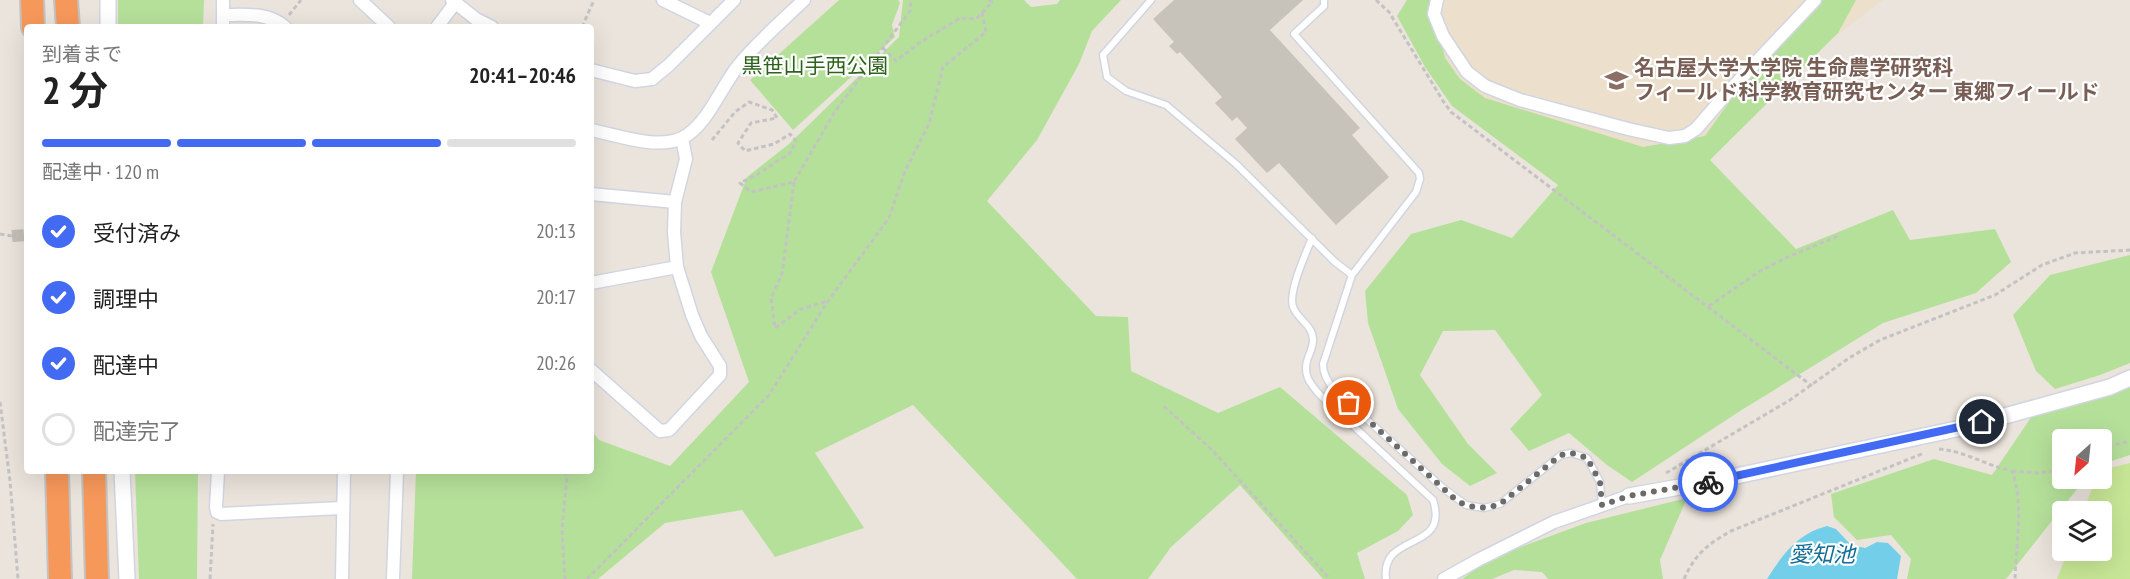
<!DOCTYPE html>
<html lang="ja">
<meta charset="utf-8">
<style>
:root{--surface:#fff;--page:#f6f6f6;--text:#222;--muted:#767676;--line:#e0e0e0;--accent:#426af2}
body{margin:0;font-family:"PT Sans Narrow","Noto Sans JP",sans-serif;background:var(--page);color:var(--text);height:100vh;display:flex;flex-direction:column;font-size:22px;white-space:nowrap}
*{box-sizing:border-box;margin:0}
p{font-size:20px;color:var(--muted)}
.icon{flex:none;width:33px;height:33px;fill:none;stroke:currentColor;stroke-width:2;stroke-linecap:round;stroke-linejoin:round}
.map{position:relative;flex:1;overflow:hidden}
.drawer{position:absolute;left:24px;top:24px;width:570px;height:450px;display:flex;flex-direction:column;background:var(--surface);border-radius:6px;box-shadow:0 6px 24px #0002}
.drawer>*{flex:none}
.needle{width:39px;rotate:207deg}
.buttons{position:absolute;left:2052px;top:429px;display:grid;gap:12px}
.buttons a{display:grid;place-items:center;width:60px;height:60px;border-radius:6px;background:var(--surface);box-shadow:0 6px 24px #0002;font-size:30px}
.pin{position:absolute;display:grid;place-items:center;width:51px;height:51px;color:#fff;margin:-26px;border:3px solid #fff;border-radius:50%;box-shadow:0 2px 6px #0007}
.courier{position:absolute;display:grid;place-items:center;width:60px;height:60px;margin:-30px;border:4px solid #426af2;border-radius:50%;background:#fff;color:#222;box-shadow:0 2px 8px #0007}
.head em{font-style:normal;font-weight:700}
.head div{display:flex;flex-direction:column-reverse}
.head{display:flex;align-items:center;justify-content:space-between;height:102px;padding:0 18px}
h1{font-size:39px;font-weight:700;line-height:45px}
.bar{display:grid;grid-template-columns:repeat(4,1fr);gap:9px 6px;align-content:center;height:72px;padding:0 18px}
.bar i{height:8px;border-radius:4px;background:var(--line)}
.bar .on{background:var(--accent)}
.bar p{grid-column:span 4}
ol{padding:0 18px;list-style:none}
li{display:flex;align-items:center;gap:18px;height:66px}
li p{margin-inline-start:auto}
li .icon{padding:6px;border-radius:50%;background:var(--accent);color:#fff;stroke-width:4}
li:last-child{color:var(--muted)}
li i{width:33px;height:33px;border:3px solid var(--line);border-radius:50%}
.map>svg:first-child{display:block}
</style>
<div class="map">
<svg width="2130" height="579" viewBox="0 0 2130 579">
<rect width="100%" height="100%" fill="#ebe4dc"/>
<!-- education -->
<path fill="#ece0cc" d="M1428,0H1883L1662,169L1469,102L1436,59Z"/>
<!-- green -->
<path fill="#b5e09a" d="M118,0H204L203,27H118Z
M839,0H898L900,3L892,25L895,37L793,130L750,80Z
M903,0H1024L1031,7L1057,4L1060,0H1121L1092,31L1079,64L1037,140L987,201L1096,316L1128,317L1131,371L1218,413L1280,387L1407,495L1413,515L1398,531L1357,553L1365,579H1323L1240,485L1171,547L1148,579H1077L913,405L815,453L864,528L775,557L742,510L665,523L598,579H412L416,471H591V430L599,440L670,466L749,382L711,272L747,177L789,144L899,37Z
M1407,0H1432L1445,58L1460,79L1485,98L1643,147L1705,136L1744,81L1814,0H1856L1838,33L1710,160L1796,249L1893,210L1910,240L1995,229L2011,262L1976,293L1883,323L1740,411L1632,482L1607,465L1569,433L1529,451L1510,429L1542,395L1495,330L1443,331L1420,375L1468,444L1497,473L1470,486L1442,464L1398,409L1368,323L1365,291L1411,234L1461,220L1512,238L1558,185L1452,106L1425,67L1397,16Z
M2130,255V363L2100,375L2055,389L2036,371L2013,315L2050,275Z
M2130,386V455L2102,464V440H2062V478L2085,479L2006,579H1907L1911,559L1891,535L1857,540L1834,517L1831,494L1934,459L1992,475L2034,413Z
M135,471H198L197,579H139Z
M1687,498L1660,560L1663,579H1548L1542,572L1514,570L1492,579H1462L1491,558L1586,523Z"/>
<!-- pitch -->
<path fill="#c8e796" d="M2130,463V579H2057L2068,551L2102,550V512L2083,511L2096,479L2102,478V470Z"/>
<!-- water -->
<path fill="#73cfe9" d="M1827,526L1836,529L1851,545L1865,548L1877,542L1888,543L1901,556L1897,579H1767C1782,555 1798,533 1827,526Z"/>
<!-- building -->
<path fill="#c7c2ba" d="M1174,0H1303L1270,30L1360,128L1352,135L1389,177L1336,225L1279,163L1267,173L1235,139L1247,128L1237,117L1232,121L1215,103L1222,97L1180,52L1177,54L1169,46L1174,42L1153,19Z"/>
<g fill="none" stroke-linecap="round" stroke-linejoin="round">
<!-- minor-tunnel -->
<path stroke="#c4bfb8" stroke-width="12" stroke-dasharray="12 6" stroke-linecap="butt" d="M12,236L27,235"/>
<defs>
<path id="service" d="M1151,0L1103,55L1107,77L1126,91L1166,105L1236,164L1335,262L1352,275
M1324,0V6L1294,34L1419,173L1420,179L1416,192L1352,275L1323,364C1323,374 1328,381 1333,389L1443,488L1466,505L1484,508L1500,504L1561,455L1571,453L1587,458L1600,482L1602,505
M1312,238C1306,253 1286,296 1294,309C1300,321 1313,326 1313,340C1313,347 1310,352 1308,358C1302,374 1310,384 1320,395L1433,500C1450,553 1380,531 1386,579"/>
<path id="minor" d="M360,0L389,27
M452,0L476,19L492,27
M663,0L710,23
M1437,0L1434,14L1443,36L1467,72L1485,86L1520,100L1628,129L1669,138L1685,136L1696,129L1728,92L1815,0
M223,15C245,15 268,12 285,27
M223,27V0
M437,27L455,3
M591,70L635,81L652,79L669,65L734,0
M591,130C617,135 657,150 682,138C707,126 721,87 738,66C757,42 782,21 804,0
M591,194L675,202
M591,283L677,267
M591,370L660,431L669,430L720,375V366L701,336L692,315L677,267L674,232L675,202L686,159L682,138
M218,471L216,507L217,512L221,514L342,508
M342,579L344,471
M393,579L397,471
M1444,579L1478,560L1554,522L1629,496"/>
<path id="tertiary" d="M108,0V27
M122,471L127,579
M1629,496L1713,481L1961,428L2110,387L2130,378"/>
<path id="motorway" d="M32,0L33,27
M66,0L68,27
M57,471L60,579
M94,471L97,579"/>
</defs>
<!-- service casing -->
<use href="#service" stroke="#d1d5e2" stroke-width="9"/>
<!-- minor casing -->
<use href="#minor" stroke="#d1d5e2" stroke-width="15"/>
<!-- tertiary casing -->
<use href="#tertiary" stroke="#d1d5e2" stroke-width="18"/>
<!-- motorway casing -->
<use href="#motorway" stroke="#c3c3c3" stroke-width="26"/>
<!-- path -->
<path stroke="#c3c3c3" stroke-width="3" stroke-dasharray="4.5 3" stroke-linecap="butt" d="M989,0L992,2L995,0
M1376,0L1389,12L1443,101L1451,112L1812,386
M289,15L301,0
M582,27L594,0
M883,48L896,61L919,43L960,18L976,19L992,2
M712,140L735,112L749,102L772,110L777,118L751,123L738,143L745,151L774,144L790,134L796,141L790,153L758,174L740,183L751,192L794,182L834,113L910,11L911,0
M794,182L782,274L771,298L775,328L801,309L828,301
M0,234L12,236
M1709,306L1757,273L1783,259L1838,236
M0,402L10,481L18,579
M1164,406L1212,450L1330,579
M1939,449C1965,451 1987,466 2012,471C2024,502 2016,545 2015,579
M2102,451L2110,446L2130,441
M565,471L567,477L562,530L565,579
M2012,471L2037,473L2062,470
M1666,473L1790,400L1849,358L1880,340L1995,295L2042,265L2075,253L2130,250
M210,579L213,524
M587,579L769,395L828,301L889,218L905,171L929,124L943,67L986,32L982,13
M1684,579C1695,554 1708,544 1731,531L1924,453"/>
<!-- service -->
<use href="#service" stroke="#fff" stroke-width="6"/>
<!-- minor -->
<use href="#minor" stroke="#fff" stroke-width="12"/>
<!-- tertiary -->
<use href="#tertiary" stroke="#fff" stroke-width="15"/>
<!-- motorway -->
<use href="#motorway" stroke="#f7985b" stroke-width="22"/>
</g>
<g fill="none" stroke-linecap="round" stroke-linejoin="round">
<!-- done -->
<path stroke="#6d6a68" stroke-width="6" stroke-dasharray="0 10.8" d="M1349,403L1457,501C1471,508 1485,510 1500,504L1561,455L1571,453L1587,458L1600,482L1602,505L1629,496L1708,482"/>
<!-- route -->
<path stroke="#426af2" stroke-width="8" d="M1708,482L1982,422"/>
</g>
<!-- icons -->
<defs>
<symbol id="university-bare" viewBox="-9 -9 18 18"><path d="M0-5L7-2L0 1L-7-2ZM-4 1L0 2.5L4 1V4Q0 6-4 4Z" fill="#8d6e63" stroke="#fff" stroke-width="2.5" paint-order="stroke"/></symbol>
</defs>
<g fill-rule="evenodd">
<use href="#university-bare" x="1600" y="64" width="33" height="33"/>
</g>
<g text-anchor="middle" stroke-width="4.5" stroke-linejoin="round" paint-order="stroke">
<!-- park labels -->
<g font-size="21" fill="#2e631d" stroke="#fff">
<text x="815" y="73">黒笹山手西公園</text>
</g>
<!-- education labels -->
<g font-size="21" font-weight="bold" fill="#785e54" stroke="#fff" text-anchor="start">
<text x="1634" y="75">名古屋大学大学院 生命農学研究科<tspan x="1634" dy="24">フィールド科学教育研究センター 東郷フィールド</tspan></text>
</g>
<!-- water labels -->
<g font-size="22" font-style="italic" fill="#136d94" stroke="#fff">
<text x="1822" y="562">愛知池</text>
</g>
</g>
</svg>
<div class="buttons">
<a><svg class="needle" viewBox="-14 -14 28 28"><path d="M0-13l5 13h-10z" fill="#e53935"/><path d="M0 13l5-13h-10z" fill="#767676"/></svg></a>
<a><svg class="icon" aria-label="layers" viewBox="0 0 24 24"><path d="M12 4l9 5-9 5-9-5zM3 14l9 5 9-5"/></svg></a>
</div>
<div class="pin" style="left:1349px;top:403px;background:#ea580c"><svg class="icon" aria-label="bag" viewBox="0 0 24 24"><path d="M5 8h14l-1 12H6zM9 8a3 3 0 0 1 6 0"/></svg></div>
<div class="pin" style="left:1982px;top:422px;background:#1f2937"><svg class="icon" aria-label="home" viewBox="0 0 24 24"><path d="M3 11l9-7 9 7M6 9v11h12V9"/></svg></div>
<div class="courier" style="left:1708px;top:482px"><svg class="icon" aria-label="bike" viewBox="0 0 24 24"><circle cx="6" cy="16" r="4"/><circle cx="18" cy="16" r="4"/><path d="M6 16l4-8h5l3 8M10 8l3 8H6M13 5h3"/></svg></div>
<section class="drawer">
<div class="head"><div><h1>2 分</h1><p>到着まで</p></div><em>20:41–20:46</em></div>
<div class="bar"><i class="on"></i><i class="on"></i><i class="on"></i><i></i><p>配達中 · 120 m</p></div>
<ol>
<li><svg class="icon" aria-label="check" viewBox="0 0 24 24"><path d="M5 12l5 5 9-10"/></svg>受付済み<p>20:13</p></li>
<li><svg class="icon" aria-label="check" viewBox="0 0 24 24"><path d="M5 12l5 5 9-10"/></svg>調理中<p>20:17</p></li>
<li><svg class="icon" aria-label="check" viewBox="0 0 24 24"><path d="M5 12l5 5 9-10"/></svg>配達中<p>20:26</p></li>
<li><i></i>配達完了</li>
</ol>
</section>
</div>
